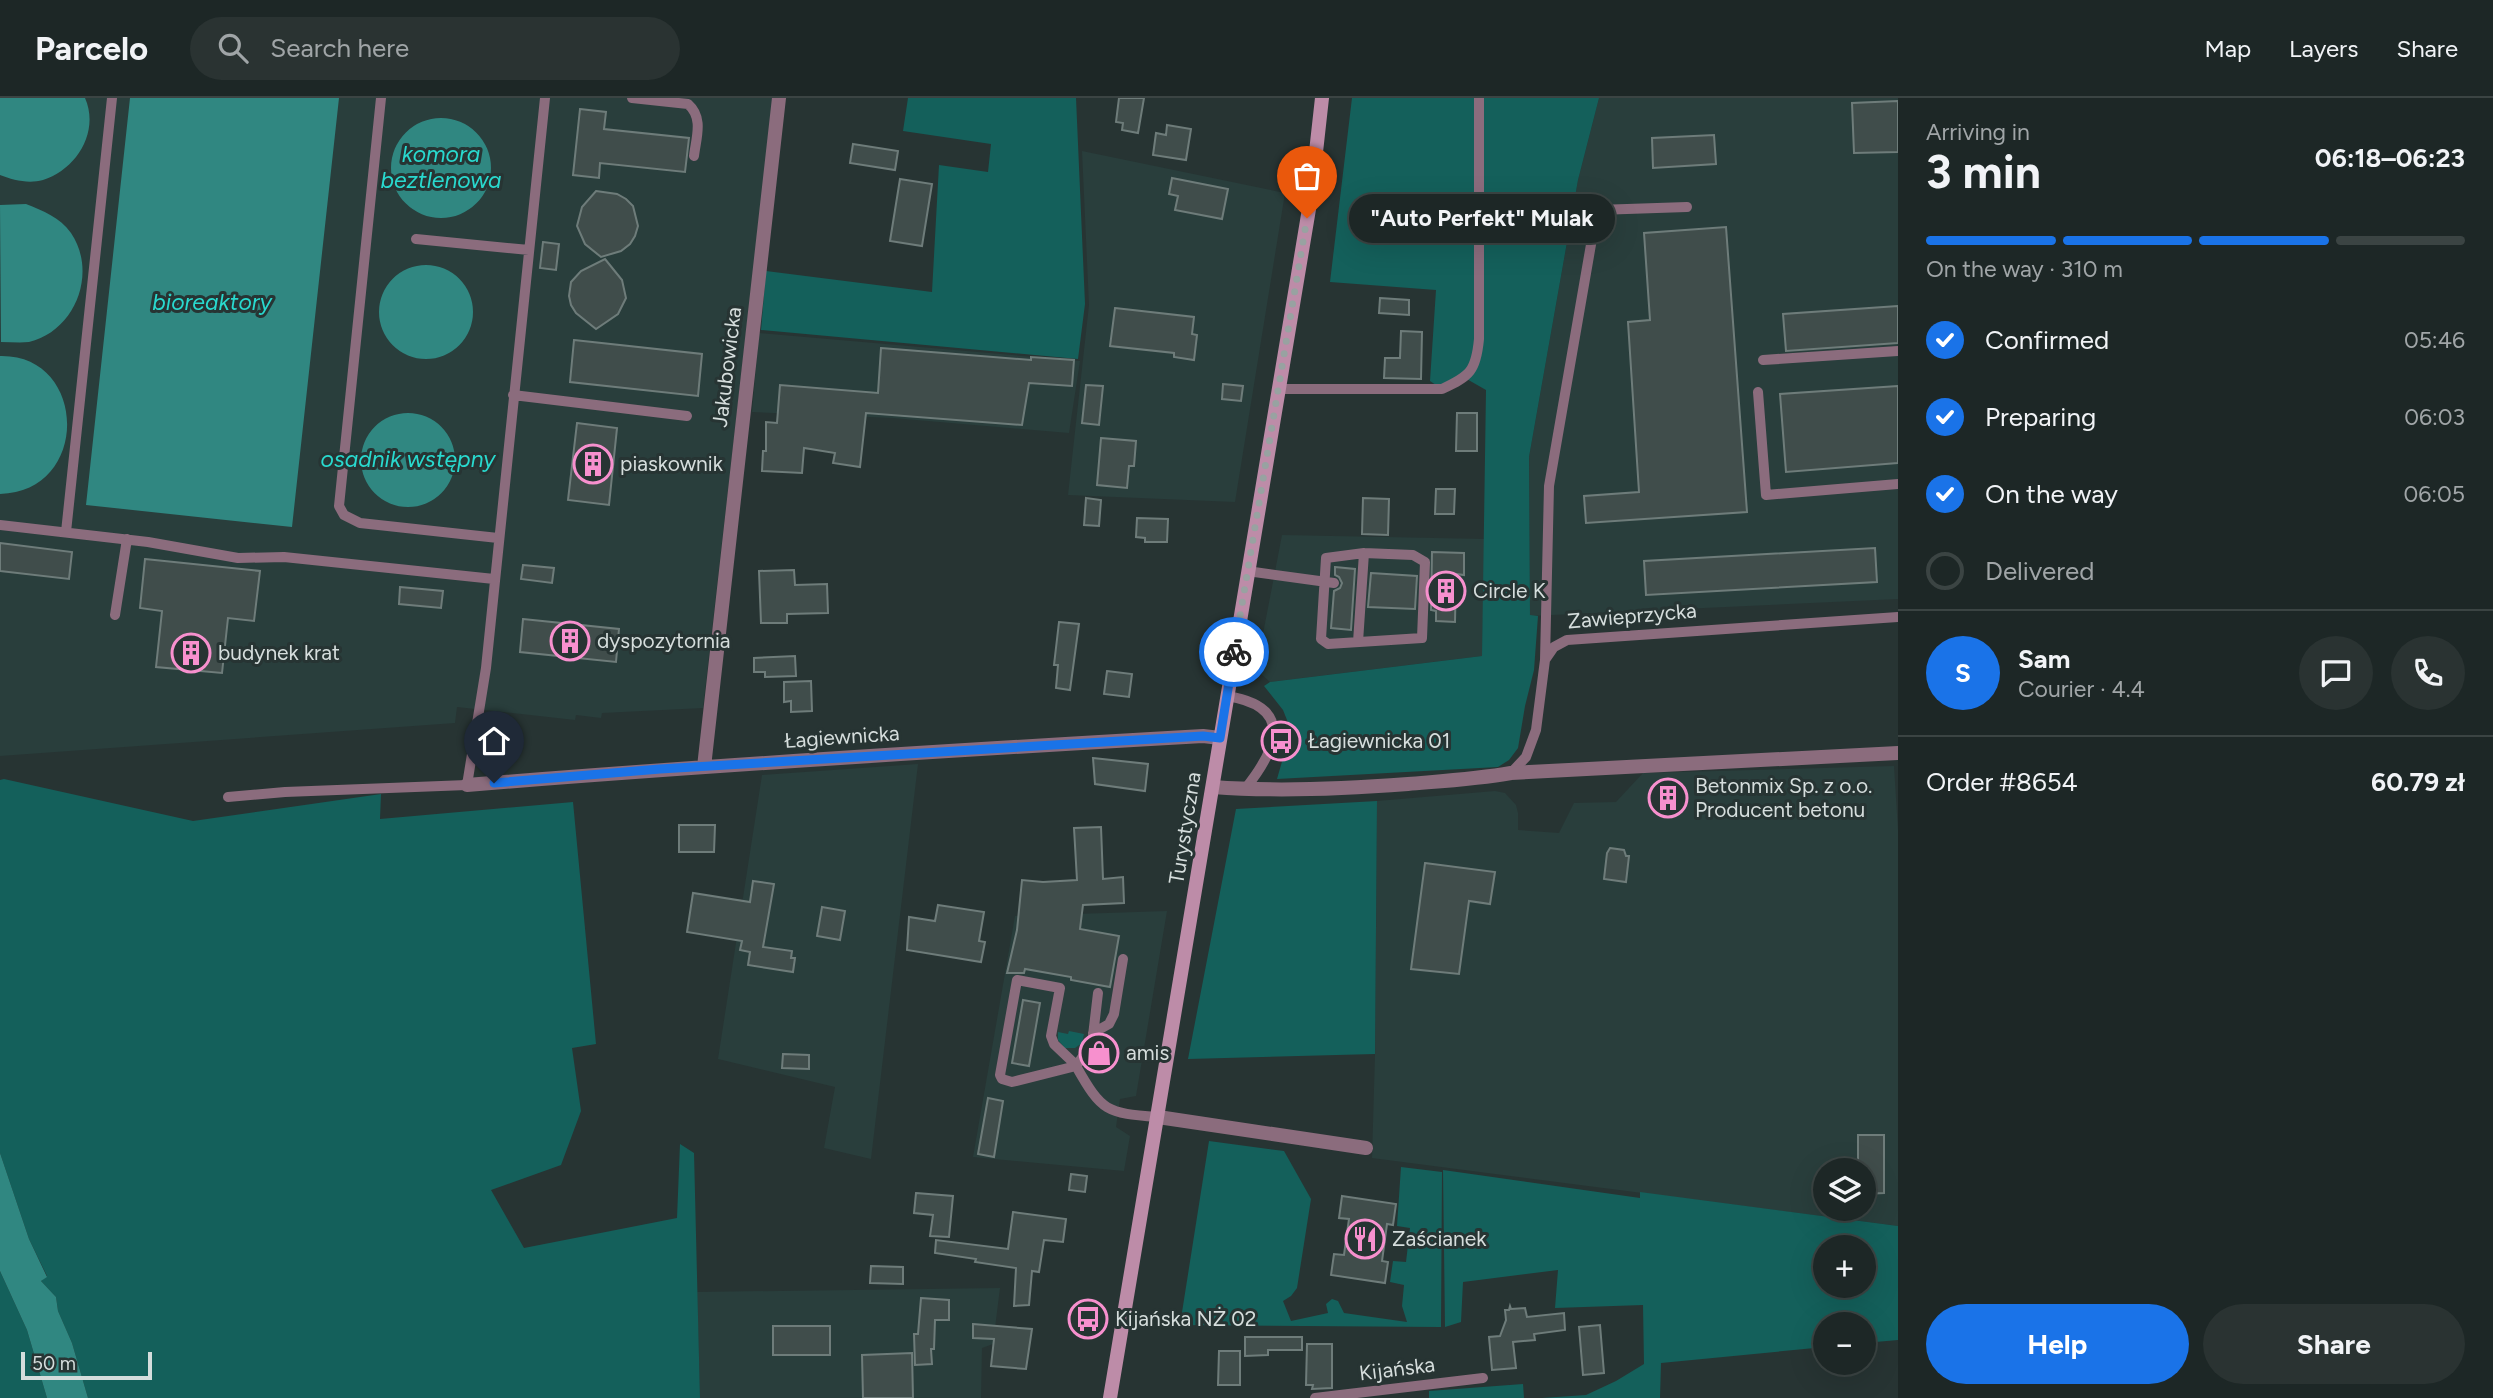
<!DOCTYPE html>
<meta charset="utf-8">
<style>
:root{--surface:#1d2726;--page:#2a3332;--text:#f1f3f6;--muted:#a0a5a7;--line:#3b4443;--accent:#1a73e8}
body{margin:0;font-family:Figtree,sans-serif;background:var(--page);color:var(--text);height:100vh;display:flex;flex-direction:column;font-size:26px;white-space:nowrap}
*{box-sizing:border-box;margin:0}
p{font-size:23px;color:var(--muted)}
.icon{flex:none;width:38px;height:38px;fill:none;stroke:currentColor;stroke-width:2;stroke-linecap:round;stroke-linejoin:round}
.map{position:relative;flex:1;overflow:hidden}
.details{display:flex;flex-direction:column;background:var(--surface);width:595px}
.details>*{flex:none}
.tools{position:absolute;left:1813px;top:1060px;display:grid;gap:14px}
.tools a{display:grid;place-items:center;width:63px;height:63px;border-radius:50%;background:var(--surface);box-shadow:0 7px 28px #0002,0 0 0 2px var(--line);font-size:35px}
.scale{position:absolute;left:21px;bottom:18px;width:131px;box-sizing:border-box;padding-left:7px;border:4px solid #d5dddc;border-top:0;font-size:19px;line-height:24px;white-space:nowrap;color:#d5dddc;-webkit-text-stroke:5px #273433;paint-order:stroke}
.pin{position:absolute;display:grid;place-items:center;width:60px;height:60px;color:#fff;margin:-72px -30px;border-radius:50% 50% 50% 0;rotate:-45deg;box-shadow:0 0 7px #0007}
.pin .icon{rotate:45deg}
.courier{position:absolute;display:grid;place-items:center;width:70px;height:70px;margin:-35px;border:5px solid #1a73e8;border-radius:50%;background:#fff;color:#222;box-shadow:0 2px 9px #0007}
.bubble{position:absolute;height:49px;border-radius:24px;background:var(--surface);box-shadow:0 7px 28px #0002,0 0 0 2px var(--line);font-size:23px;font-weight:700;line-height:49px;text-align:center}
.summary em{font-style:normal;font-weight:700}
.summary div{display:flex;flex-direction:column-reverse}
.summary{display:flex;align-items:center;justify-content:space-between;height:119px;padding:0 28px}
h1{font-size:46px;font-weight:700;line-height:52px}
.bar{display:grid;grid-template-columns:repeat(4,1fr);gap:10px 7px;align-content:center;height:84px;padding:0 28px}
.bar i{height:9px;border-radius:5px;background:var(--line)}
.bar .active{background:var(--accent)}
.bar p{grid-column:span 4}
.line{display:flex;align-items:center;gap:18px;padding:0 28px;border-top:2px solid var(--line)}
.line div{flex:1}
.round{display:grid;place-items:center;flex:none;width:74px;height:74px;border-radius:37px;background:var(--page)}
ol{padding:0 28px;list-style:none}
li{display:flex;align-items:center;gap:21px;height:77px}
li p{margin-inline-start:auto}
li .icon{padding:7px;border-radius:50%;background:var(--accent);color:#fff;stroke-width:4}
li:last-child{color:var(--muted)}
li i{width:38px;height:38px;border:4px solid var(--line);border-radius:50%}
.primary-button{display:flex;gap:14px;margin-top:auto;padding:14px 28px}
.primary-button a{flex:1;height:80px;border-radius:42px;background:var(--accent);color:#fff;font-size:28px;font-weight:700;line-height:80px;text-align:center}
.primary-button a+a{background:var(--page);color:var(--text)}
header{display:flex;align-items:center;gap:42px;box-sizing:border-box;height:98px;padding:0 35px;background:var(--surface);border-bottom:2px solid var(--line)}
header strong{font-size:33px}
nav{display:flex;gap:38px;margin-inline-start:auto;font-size:24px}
.search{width:490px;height:63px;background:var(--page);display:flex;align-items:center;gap:18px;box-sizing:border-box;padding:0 24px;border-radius:38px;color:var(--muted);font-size:26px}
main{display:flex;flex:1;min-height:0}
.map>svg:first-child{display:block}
</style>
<header>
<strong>Parcelo</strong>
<div class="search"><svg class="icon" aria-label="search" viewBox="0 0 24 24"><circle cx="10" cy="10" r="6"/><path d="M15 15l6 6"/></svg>Search here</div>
<nav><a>Map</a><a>Layers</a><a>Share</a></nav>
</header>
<main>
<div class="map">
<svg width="1898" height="1300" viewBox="0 0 1898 1300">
<rect width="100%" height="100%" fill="#273433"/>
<!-- built -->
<path fill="#293e3c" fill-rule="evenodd" d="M0,0H773L703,610L602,615L601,620L576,617L575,622L457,609L455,625L0,658Z
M1599,0H1898V501L1530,518L1529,359L1578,82Z
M1082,53L1285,95L1235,404L1068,397L1089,207Z
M759,235L1080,263L1069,335L893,320L752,314Z
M1282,437L1485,441L1482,558L1270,584L1260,575L1257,567Z
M918,666L871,1061L824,1050L835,989L718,961L762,677Z
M1894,668L1898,732V1128L1372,1060L1375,956L1377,703L1495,693L1505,695L1516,707L1518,715V732L1559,735L1574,705L1616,704L1643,675ZM1825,1073H1864V1111H1825Z
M1167,813L1136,998L1120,1001L1116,1029L1130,1038L1124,1073L973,1059L1015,818Z
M1000,1190L993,1246L982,1250L981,1300H700L697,1194Z"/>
<!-- green -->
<path fill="#14605b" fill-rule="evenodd" d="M908,0H1076L1085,206L1078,261L761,232L766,173L932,194L939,67L988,74L991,46L903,33Z
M1352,0H1599L1578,82L1529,359L1530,517L1538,518L1534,572L1525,608L1518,650L1509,662L1498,669L1277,681L1291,632L1283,612L1264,588L1270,584L1482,558L1486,292L1465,280L1442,291L1430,283L1436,192L1330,184Z
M4,681L193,723L381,696L380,721L573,704L596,946L572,950L581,1013L561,1067L491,1092L524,1150L677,1120L680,1046L694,1055L700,1300H88L72,1245L58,1213L56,1199L41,1183L47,1178L29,1141L0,1055V682Z
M1377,703L1375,956L1188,961L1236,711Z
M1069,933L1084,936L1082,945L1075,950H1065L1058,942V934L1068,936Z
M1209,1043L1284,1053L1311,1101L1297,1190L1291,1198L1283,1203L1291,1223L1328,1215L1326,1206L1332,1201L1338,1203L1344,1215L1407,1224L1402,1208L1404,1187L1390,1184L1393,1163L1406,1164L1410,1130L1397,1128L1401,1069L1442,1074L1441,1229L1180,1227Z
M1443,1072L1640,1100V1094L1898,1128V1242L1864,1245V1227H1825V1249L1661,1265L1660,1300H1542L1586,1297L1616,1283L1644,1266L1643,1207L1555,1210L1558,1172L1463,1184L1461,1224L1445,1229ZM1825,1150H1864V1188H1825Z
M0,1173L27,1232L47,1300H0Z
M1523,1286L1524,1300H1429V1293Z"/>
<!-- water -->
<path fill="#308781" d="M0,0H85C100,34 76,72 43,82C28,86 13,82 0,77Z
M130,0H339L292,429L86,407Z
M391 70a50 50 0 1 1 100 0a50 50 0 1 1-100 0Z
M26,106C43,113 60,119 71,135C98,175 75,233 29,244C20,245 10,244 1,244L0,107Z
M379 214a47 47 0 1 1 94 0a47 47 0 1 1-94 0Z
M0,258C88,256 91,394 0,396Z
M361 362a47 47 0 1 1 94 0a47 47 0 1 1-94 0Z
M0,1055L29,1141L47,1179L41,1183L56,1199L58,1213L72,1245L88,1300H47L27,1232L0,1173Z"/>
<!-- building -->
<path fill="#404d4b" stroke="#6e7c7a" stroke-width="2" d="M1119,0H1144L1138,35L1122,32L1123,25L1116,24Z
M1898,3V54L1854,55L1852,5Z
M580,11L606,14L604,31L689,40L685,74L600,65L599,80L573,77Z
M1167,27L1191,31L1186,62L1153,57L1156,35L1166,37Z
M1714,37L1716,66L1653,70L1652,40Z
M853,46L898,53L895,72L850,65Z
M1172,80L1228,91L1222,121L1175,112L1178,98L1169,96Z
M900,81L932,86L922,148L890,143Z
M596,93L617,96L626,101L633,108L638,128L635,138L630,146L621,153L601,159L585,146L577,128L582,109Z
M1726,129L1747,414L1586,425L1584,398L1639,394L1628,224L1650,222L1644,135Z
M543,144L559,146L556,172L540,170Z
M605,161L622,182L626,200L618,216L596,231L576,215L571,207L569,198L571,184L581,173Z
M1380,200L1409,202V217L1379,215Z
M1898,208V245L1786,253L1783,216Z
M1115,210L1194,219L1192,236L1197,237L1194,262L1174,259V255L1110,248Z
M1401,233L1422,234L1421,281L1384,280L1385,260H1400Z
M574,242L702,256L698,298L570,284Z
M881,250L1031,262V259L1074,262L1072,288L1029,285L1022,327L866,315L860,369L833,365L835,355L804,350L802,375L762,373L763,353H766V324L777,325L780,287L878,295Z
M1223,286L1243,288L1241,303L1222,301Z
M1086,287L1103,288L1099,327L1082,325Z
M1898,288V365L1786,374L1780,296Z
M1457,315H1477V353H1456Z
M577,325L617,330L609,407L568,402Z
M1101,340L1136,343L1134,368H1129L1127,390L1097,387Z
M1436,391H1455L1454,416H1435Z
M1086,400L1101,402L1099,428L1084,427Z
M1363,400L1389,401L1388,437L1362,436Z
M1137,420L1168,421L1167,444H1145V440L1136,439Z
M0,445L72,454L69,481L0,473Z
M1875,450L1877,484L1646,497L1644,463Z
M1432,454L1464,455V477L1456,476L1455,524L1436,523V513L1431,512Z
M145,461L260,473L254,523L228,520L222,575L156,569L162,513L140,510Z
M523,467L554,470L552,485L521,481Z
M1335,469L1355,471L1351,532L1331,530L1334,493L1340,490L1342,485L1339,479L1335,477Z
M794,472L795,487L827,486L828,515L787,516V525H761L759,473Z
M1371,475L1417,478L1415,511L1368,509Z
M400,489L443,493L441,510L399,506Z
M523,521L619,531L616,564L520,554Z
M1059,524L1079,526L1070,592L1056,590L1058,567H1054Z
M795,558L796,578L765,579V574H754V560Z
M1107,573L1132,576L1129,599L1104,596Z
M811,583L812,613L791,614V603L784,604V584Z
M1093,660L1148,666L1145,693L1095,686Z
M1656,687L1681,689L1680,712L1655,711Z
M679,727H715L714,754H679Z
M1101,729L1103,781L1123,779L1124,805L1083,807L1080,831L1119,838L1110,889L1071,882V879L1025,871L1024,875H1007L1017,832L1022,782L1043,784L1077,782L1074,730Z
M1610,750L1624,752L1626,758H1629L1626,784L1604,781L1607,755Z
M1425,765L1495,774L1490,806L1469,803L1459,876L1411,871Z
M753,783L774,786L763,849L792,853L791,860H795L793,874L748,867L750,854L740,852L742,843L687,834L693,795L750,804Z
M938,807L984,814L979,843L985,844L981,864L907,852L909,819L935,823Z
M822,809L845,813L840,842L817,838Z
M1023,902L1040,905L1029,968L1012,965Z
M783,956L809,957V971L782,970Z
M988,1000L1003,1003L994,1059L978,1056Z
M1858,1037H1884V1095L1864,1096V1073H1858Z
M1071,1076L1087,1078L1085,1094L1069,1092Z
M916,1095L953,1098L949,1139L930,1138L933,1117L914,1115Z
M1342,1098L1396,1106L1393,1127L1387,1126L1382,1163L1388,1164L1385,1185L1331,1177L1334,1156L1344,1157L1349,1121L1339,1120Z
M1013,1114L1066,1121L1063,1144L1044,1142L1039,1174L1032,1173L1029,1207L1014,1208L1016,1170L975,1164L976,1161L935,1155L936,1142L1008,1151Z
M871,1168L903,1169V1186L870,1185Z
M921,1200L949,1202V1222H935L934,1251H931L932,1266L915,1267L914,1236H918Z
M1510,1208L1511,1211L1525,1210L1527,1219L1564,1215L1565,1232L1534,1236L1535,1242L1513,1244L1516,1270L1492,1272L1489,1239L1500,1238L1506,1222L1505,1212H1509Z
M973,1226L1032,1231L1026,1271L991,1268L994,1241L973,1240Z
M1600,1227L1604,1275L1583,1277L1579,1229Z
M773,1228H830V1257H773Z
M1245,1239H1302V1252H1268V1257L1245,1258Z
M1307,1246H1332V1290L1312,1291L1313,1287H1306Z
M1219,1253H1240V1287H1218Z
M912,1255L913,1300H863L862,1257Z"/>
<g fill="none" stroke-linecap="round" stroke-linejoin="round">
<!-- lane -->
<path stroke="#8b6c7d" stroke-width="10" d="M381,0L339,408L344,417L360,425L498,440
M632,0L688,6C704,20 696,40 694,58
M416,141L529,152
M1763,262L1898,253
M1278,291H1442C1470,278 1476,273 1479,241V0
M1758,294L1766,397L1898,386
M513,297L687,318
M0,427L148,444L238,460L284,459L494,481
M66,434L112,0
M1364,455L1413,457L1425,464L1422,540L1328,546L1321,541L1326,460Z
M1247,473L1334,485
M115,517L127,441
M1358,544L1364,455
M1545,562L1549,388L1597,112L1687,109
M1227,598C1295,609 1277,651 1245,691
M1511,675L1526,659L1536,632L1545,562L1554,549L1567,542L1898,519
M228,699L285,694L467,687L486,570L545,0
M1098,895L1092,946L1076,968L1012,984L1002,981L1000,977L1017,882L1060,890L1051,938L1054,946L1074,965L1076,968C1102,1014 1106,1015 1158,1019
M1093,935L1109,926L1114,916L1123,861
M1315,1300L1483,1280"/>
<!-- street -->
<path stroke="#8b6c7d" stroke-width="14" d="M704,669L779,0
M467,687C712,667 957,652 1203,638L1220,640
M1213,689C1278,694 1343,691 1408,686C1443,683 1477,681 1511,675L1898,655
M1158,1019L1366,1050"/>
<!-- secondary -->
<path stroke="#bd8ca8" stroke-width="14" d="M1110,1300L1311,99L1322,0"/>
</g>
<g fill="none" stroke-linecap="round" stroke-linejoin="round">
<!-- done -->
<path stroke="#98a2a1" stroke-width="7" stroke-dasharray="0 12.6" d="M1234,554L1307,120"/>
<!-- route -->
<path stroke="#1a73e8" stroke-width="9" d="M494,685L660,671L1203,638L1220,640L1234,554"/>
</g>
<!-- icons -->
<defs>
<symbol id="building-ring" viewBox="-11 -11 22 22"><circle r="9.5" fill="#273433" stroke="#f790ce" stroke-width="1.5"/><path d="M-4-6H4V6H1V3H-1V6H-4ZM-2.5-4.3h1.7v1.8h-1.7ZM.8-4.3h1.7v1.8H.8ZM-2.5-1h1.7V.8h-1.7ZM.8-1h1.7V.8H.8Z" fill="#f790ce"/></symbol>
<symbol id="bus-ring" viewBox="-11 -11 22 22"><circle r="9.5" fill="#273433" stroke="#f790ce" stroke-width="1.5"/><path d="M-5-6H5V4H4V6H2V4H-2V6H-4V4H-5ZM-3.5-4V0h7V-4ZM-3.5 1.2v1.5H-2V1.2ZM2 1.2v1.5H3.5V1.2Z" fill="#f790ce"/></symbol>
<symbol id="shop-ring" viewBox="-11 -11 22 22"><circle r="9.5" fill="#273433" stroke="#f790ce" stroke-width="1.5"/><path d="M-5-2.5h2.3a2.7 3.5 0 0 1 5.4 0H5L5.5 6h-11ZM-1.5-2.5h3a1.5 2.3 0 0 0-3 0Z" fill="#f790ce"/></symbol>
<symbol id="restaurant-ring" viewBox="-11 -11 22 22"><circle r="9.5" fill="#273433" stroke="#f790ce" stroke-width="1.5"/><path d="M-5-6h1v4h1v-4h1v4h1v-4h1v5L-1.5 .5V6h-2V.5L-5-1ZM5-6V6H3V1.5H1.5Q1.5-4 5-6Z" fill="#f790ce"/></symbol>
</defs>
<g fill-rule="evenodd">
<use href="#building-ring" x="571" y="344" width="44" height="44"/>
<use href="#building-ring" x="1424" y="471" width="44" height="44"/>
<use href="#building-ring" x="548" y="521" width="44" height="44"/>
<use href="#building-ring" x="169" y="533" width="44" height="44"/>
<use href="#bus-ring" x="1259" y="621" width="44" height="44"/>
<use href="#building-ring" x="1646" y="678" width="44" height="44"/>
<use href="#shop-ring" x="1077" y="933" width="44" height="44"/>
<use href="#restaurant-ring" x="1343" y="1119" width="44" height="44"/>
<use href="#bus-ring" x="1066" y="1199" width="44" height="44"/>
</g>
<g text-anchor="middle" stroke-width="6" stroke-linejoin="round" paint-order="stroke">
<!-- street labels -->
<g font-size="21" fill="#d5dddc" stroke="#273433">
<text transform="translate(727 269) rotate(-83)" y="7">Jakubowicka</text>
<text transform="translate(1632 518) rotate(-5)" y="7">Zawieprzycka</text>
<text transform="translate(842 639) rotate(-4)" y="7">Łagiewnicka</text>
<text transform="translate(1185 730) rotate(-81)" y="7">Turystyczna</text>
<text transform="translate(1397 1271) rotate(-7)" y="7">Kijańska</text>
</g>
<!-- poi labels -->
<g font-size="21" fill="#d5dddc" stroke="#273433" text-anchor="start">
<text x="620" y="373">piaskownik</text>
<text x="1473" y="500">Circle K</text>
<text x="597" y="550">dyspozytornia</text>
<text x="218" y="562">budynek krat</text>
<text x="1308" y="650">Łagiewnicka 01</text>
<text x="1695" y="695">Betonmix Sp. z o.o.<tspan x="1695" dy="24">Producent betonu</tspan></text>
<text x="1126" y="962">amis</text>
<text x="1392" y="1148">Zaścianek</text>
<text x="1115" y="1228">Kijańska NŻ 02</text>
</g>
<!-- water labels -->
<g font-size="23" font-style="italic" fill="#29d9ce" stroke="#273433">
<text x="441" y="64">komora<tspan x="441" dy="26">beztlenowa</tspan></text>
<text x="212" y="212">bioreaktory</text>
<text x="408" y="369">osadnik wstępny</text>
</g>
</g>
</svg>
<div class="tools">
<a><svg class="icon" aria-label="layers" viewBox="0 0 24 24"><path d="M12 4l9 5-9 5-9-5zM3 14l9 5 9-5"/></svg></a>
<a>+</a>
<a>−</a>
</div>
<div class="scale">50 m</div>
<div class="pin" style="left:1307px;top:120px;background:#ea580c"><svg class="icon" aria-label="bag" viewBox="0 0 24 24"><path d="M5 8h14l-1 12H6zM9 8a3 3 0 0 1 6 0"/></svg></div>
<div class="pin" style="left:494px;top:685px;background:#1f2937"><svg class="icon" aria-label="home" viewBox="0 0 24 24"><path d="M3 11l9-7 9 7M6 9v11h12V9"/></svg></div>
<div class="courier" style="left:1234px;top:554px"><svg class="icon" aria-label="bike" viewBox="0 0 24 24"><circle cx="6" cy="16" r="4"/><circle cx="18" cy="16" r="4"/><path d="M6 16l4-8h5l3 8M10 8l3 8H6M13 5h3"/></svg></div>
<div class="bubble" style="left:1349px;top:96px;width:266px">&quot;Auto Perfekt&quot; Mulak</div>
</div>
<section class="details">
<div class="summary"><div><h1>3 min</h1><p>Arriving in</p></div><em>06:18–06:23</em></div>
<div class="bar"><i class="active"></i><i class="active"></i><i class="active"></i><i></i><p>On the way · 310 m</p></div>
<ol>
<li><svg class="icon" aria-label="check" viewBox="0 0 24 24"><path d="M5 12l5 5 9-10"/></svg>Confirmed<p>05:46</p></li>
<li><svg class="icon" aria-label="check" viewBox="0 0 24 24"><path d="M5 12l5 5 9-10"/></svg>Preparing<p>06:03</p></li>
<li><svg class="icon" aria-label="check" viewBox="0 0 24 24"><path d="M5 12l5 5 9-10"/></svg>On the way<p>06:05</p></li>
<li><i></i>Delivered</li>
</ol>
<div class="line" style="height:126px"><b class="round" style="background:var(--accent);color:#fff">S</b><div><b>Sam</b><p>Courier · 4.4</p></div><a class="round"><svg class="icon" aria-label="chat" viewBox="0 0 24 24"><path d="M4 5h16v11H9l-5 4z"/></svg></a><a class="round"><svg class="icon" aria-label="phone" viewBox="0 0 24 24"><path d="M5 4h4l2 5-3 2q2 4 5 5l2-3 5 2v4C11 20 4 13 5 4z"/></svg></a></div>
<div class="line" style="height:91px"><div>Order #8654</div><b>60.79 zł</b></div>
<div class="primary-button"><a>Help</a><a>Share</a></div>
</section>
</main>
